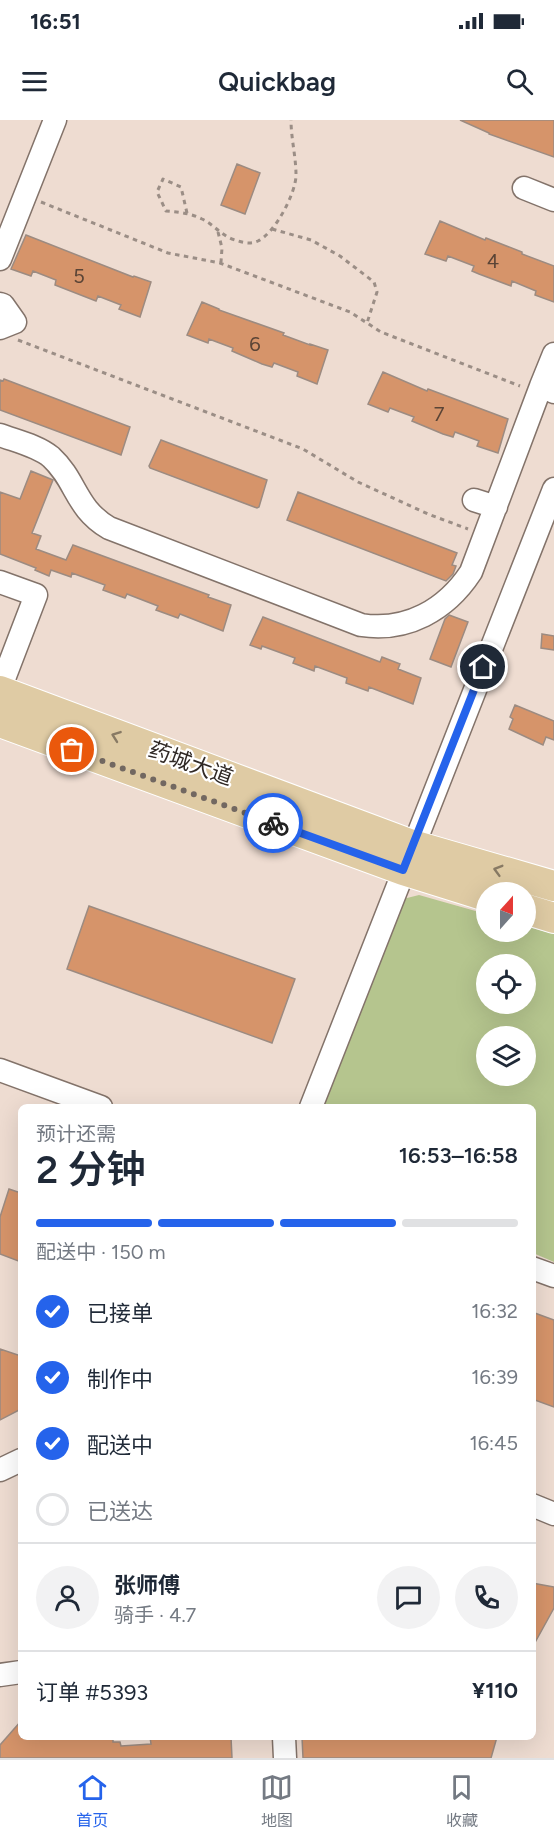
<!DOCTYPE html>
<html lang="zh">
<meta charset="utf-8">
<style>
:root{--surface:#fff;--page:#f2f2f3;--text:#1f2937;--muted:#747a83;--line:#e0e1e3;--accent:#2563eb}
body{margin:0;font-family:Figtree,"Noto Sans SC",sans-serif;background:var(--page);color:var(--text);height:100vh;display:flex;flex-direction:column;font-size:22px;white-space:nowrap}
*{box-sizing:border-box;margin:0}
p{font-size:20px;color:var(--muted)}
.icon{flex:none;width:33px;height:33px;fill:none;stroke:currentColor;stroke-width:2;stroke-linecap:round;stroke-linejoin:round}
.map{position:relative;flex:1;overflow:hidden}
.panel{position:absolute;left:18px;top:984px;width:518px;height:636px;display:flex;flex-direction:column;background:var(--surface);border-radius:9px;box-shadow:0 6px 24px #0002}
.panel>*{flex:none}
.needle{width:39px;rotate:21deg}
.controls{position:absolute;left:476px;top:762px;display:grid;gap:12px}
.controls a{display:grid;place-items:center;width:60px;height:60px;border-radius:50%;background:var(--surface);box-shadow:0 6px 24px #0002;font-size:30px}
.pin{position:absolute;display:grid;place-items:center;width:51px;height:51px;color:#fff;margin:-26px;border:3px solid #fff;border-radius:50%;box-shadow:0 2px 6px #0007}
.courier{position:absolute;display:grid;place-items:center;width:60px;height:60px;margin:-30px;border:4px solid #2563eb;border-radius:50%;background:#fff;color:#222;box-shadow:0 2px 8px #0007}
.overview em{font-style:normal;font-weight:600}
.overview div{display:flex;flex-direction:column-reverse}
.overview{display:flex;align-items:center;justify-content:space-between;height:102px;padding:0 18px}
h1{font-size:39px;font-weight:600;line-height:45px}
.bar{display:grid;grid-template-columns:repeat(4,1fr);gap:9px 6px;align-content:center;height:72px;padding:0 18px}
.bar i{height:8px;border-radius:4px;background:var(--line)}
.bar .active{background:var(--accent)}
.bar p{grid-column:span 4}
.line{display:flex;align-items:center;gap:15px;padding:0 18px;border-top:2px solid var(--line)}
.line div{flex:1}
.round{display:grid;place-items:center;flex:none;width:63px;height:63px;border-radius:32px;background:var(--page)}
ol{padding:0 18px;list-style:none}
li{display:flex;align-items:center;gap:18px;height:66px}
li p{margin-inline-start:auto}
li .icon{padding:6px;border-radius:50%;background:var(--accent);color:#fff;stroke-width:4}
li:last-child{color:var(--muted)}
li i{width:33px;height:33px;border:3px solid var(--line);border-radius:50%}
.status{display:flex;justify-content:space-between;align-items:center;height:42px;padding:0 30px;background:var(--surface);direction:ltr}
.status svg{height:16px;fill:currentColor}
header{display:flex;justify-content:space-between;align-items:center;height:78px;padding:0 18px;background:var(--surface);font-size:27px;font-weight:600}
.dock{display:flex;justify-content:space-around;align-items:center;height:84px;border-top:2px solid var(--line);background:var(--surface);font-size:16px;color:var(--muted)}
.dock a{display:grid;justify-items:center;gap:3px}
.dock .active{color:var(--accent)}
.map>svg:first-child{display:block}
</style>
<div class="status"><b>16:51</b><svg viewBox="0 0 49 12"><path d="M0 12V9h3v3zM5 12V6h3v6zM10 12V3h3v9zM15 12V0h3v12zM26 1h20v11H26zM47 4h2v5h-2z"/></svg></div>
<header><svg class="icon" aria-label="menu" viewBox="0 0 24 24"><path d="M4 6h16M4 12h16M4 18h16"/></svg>Quickbag<svg class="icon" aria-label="search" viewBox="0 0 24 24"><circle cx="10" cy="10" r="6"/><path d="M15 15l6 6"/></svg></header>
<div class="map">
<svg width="554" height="1638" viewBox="0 0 554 1638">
<rect width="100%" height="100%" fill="#eedcd1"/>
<!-- grass -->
<path fill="#b5c58e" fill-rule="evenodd" d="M419,775L486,794V812H525V806L554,814V1142L533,1133L532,987H322L403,779ZM486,844H525V884H486ZM486,916H525V956H486Z"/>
<!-- building -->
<path fill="#d6946a" stroke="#9c8b81" stroke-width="1.5" d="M460,0H554V37L489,14V13Z
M237,44L260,53L245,94L221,85Z
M440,101L485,120L486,118L522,132V134L554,146V182L535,175L536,171L512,161L511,166L479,154L472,151L474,146L448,136L446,141L425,134Z
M26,115L133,157L134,156L151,162L140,197L119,189L121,185L98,176L96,181L55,165L56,160L33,151L31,156L11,149Z
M202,182L219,189V190L284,213L283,215L310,225V224L328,230L317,264L297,256L298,252L274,243L272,247L262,244L232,231L233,228L209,219L208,223L187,215Z
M383,252L427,271L428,269L508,299L498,333L477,326L479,321L455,312L453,317L443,314L412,301L414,297L390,288L388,292L368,284Z
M4,259L130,307L121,335L0,290V260L3,261Z
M161,320L267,360L259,387L257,388L150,348L149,346Z
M31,351L53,360L32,413L41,416L36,429L66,440L73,425L209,475L208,477L231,485L223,511L180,494L178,498L156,490L158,486L127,474L125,478L103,470L105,465L72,453L71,457L51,450L49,456L35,450L36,448L0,434V372L20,379Z
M298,372L457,433L452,445L456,446L453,454L446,461L287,400Z
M449,495L468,502L451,547L430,539L445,499Z
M263,497L380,542L382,537L400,544L398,549L421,558L413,584L369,567L368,571L346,563L347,558L315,546L314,551L293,543L295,538L262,526L261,529L250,525Z
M542,514L554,516V530L541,528Z
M515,585L554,601V620L546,617L543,625L509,609L513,599L510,597Z
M89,786L295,859L272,923L67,849Z
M9,1069L21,1073V1142L0,1134V1097Z
M532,1192L554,1200V1287L532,1279Z
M0,1229L21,1236V1289L0,1300Z
M532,1463L554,1467V1488L532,1528Z
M21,1601V1617H113V1622H120L121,1626L151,1624L150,1617H231L232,1638H0V1625Z
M302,1617H497L491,1638H303Z"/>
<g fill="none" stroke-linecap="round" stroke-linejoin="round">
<defs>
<path id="minor" d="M524,68L554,80
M0,139L55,0
M0,184L3,185L15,202L0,208
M554,234L541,266L554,272
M0,315C16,321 38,326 51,337C77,361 75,388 109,408L361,505C407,512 446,490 471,452L541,266
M474,380L496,387
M0,462L36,475L0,569
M0,950L101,987
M311,987L554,369
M532,1148L554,1156
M0,1350L21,1340
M532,1385L554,1394
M0,1555L21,1552
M284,1617L285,1638"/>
<path id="major" d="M0,571L412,725L554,766
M0,602L403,750L486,776
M525,789L554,798"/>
</defs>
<!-- minor casing -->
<use href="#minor" stroke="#83736a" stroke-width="25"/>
<!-- major casing -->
<use href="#major" stroke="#fff" stroke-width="32"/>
<!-- path -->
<path stroke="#9b8e86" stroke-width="3" stroke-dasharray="4.5 4.5" stroke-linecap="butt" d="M41,82L168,133L220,143L350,192L381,212L520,266
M187,93L181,67L163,59L157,72L166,91C178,92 190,93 202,99C213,104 220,114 232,119C241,122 249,125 258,121C275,113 296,73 296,55C296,37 291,18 291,0
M272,109L311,120L340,136L374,162L377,172L367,203
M218,112L222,128L221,142
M18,220L303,329L358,362L428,394L468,409"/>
<!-- minor -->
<use href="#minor" stroke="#fff" stroke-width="22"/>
<!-- major -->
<use href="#major" stroke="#dfcba4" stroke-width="30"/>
</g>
<!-- one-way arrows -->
<defs><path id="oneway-chevron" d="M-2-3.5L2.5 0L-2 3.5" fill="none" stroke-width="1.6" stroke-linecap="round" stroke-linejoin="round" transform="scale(1.5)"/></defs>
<g stroke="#887a64">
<use href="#oneway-chevron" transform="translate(116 616) rotate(-160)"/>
<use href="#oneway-chevron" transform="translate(498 750) rotate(-164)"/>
</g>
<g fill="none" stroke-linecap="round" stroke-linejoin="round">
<!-- done -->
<path stroke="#726861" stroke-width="6" stroke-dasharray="0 10.8" d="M72,630L273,703"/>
<!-- route -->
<path stroke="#2563eb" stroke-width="8" d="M273,703L403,750L483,547"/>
</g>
<g text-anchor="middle" stroke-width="4.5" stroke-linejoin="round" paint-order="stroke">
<!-- number labels -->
<g font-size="20" fill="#5a4436">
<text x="493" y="148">4</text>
<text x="79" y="163">5</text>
<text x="255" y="231">6</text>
<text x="439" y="301">7</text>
</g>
<!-- street labels -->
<g font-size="22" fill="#302925" stroke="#fff">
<text transform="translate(191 643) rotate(20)" y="8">药城大道</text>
</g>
</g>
</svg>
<div class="controls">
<a><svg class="needle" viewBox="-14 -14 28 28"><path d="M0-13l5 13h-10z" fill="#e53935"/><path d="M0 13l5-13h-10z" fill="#747a83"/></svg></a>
<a><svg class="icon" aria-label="locate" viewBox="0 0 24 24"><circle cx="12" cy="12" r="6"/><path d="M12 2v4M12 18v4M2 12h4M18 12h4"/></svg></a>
<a><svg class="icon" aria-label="layers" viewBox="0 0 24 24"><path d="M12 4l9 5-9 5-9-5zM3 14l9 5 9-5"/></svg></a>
</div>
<div class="pin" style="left:72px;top:630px;background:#ea580c"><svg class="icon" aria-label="bag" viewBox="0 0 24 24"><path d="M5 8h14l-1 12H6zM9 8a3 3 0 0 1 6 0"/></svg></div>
<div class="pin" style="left:483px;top:547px;background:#1f2937"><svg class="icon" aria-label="home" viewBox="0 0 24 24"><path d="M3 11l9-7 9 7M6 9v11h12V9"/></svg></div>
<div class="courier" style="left:273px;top:703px"><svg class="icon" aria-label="bike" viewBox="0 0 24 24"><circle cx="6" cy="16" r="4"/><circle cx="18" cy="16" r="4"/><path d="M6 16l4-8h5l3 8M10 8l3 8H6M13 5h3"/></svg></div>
<section class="panel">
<div class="overview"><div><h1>2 分钟</h1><p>预计还需</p></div><em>16:53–16:58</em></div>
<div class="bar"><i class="active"></i><i class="active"></i><i class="active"></i><i></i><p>配送中 · 150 m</p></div>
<ol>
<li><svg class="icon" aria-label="check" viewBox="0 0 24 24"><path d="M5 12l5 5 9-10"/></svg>已接单<p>16:32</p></li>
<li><svg class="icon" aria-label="check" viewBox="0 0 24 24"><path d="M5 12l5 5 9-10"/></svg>制作中<p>16:39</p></li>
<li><svg class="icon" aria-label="check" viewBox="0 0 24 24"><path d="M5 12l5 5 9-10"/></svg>配送中<p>16:45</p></li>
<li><i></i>已送达</li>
</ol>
<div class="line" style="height:108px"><a class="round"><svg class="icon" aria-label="person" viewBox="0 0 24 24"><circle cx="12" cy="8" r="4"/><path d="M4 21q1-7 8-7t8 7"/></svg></a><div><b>张师傅</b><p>骑手 · 4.7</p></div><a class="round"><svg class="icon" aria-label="chat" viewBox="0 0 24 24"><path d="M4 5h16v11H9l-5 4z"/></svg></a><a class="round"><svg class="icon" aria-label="phone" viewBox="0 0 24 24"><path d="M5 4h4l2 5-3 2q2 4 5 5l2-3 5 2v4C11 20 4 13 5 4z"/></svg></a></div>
<div class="line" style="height:78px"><div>订单 #5393</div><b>¥110</b></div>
</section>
</div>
<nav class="dock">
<a class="active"><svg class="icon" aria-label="home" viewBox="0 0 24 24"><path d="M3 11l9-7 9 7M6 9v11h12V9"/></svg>首页</a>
<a><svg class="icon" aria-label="map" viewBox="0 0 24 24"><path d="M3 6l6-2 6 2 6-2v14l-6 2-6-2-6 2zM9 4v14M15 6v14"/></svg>地图</a>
<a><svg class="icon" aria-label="saved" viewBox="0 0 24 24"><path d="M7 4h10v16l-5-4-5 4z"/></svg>收藏</a>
</nav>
